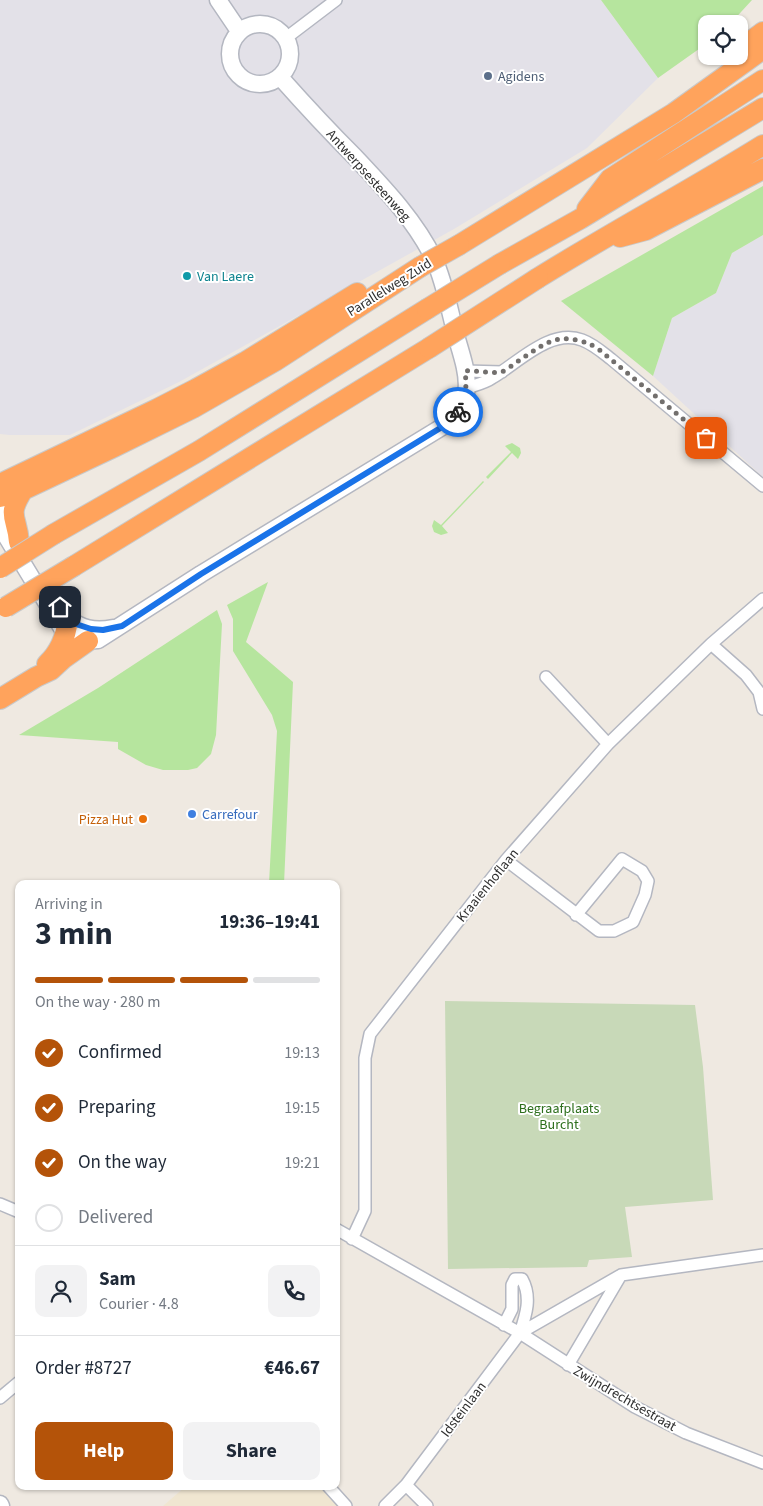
<!DOCTYPE html>
<meta charset="utf-8">
<style>
:root{--surface:#fff;--page:#f2f2f3;--text:#1f2937;--muted:#747a83;--line:#e0e1e3;--accent:#b45309}
body{margin:0;font-family:"Source Sans 3",sans-serif;background:var(--page);color:var(--text);height:100vh;display:flex;flex-direction:column;font-size:19px;white-space:nowrap}
*{box-sizing:border-box;margin:0}
p{font-size:16px;color:var(--muted)}
.icon{flex:none;width:28px;height:28px;fill:none;stroke:currentColor;stroke-width:2;stroke-linecap:round;stroke-linejoin:round}
.map{position:relative;flex:1;overflow:hidden}
.side{position:absolute;left:15px;top:880px;width:325px;height:610px;display:flex;flex-direction:column;background:var(--surface);border-radius:10px;box-shadow:0 1px 4px #0004}
.side>*{flex:none}
.fabs{position:absolute;left:698px;top:15px;display:grid;gap:10px}
.fabs a{display:grid;place-items:center;width:50px;height:50px;border-radius:10px;background:var(--surface);box-shadow:0 1px 4px #0004;font-size:25px}
.pin{position:absolute;display:grid;place-items:center;width:42px;height:42px;color:#fff;margin:-21px;border-radius:10px;box-shadow:0 2px 8px #0006}
.courier{position:absolute;display:grid;place-items:center;width:50px;height:50px;margin:-25px;border:4px solid #1a73e8;border-radius:50%;background:#fff;color:#222;box-shadow:0 1px 6px #0007}
.summary em{font-style:normal;font-weight:700}
.summary div{display:flex;flex-direction:column-reverse}
.summary{display:flex;align-items:center;justify-content:space-between;height:85px;padding:0 20px}
h1{font-size:32px;font-weight:700;line-height:38px}
.bar{display:grid;grid-template-columns:repeat(4,1fr);gap:8px 5px;align-content:center;height:60px;padding:0 20px}
.bar i{height:6px;border-radius:4px;background:var(--line)}
.bar .active{background:var(--accent)}
.bar p{grid-column:span 4}
.line{display:flex;align-items:center;gap:12px;padding:0 20px;border-top:1px solid var(--line)}
.line div{flex:1}
.round{display:grid;place-items:center;flex:none;width:52px;height:52px;border-radius:10px;background:var(--page)}
ol{padding:0 20px;list-style:none}
li{display:flex;align-items:center;gap:15px;height:55px}
li p{margin-inline-start:auto}
li .icon{padding:5px;border-radius:50%;background:var(--accent);color:#fff;stroke-width:4}
li:last-child{color:var(--muted)}
li i{width:28px;height:28px;border:2px solid var(--line);border-radius:50%}
.action{display:flex;gap:10px;margin-top:auto;padding:10px 20px}
.action a{flex:1;height:58px;border-radius:10px;background:var(--accent);color:#fff;font-size:20px;font-weight:700;line-height:58px;text-align:center}
.action a+a{background:var(--page);color:var(--text)}
.map>svg:first-child{display:block}
</style>
<div class="map">
<svg width="763" height="1506" viewBox="0 0 763 1506">
<rect width="100%" height="100%" fill="#efe9e1"/>
<!-- industrial -->
<path fill="#e3e1e8" d="M0,0H601L658,78L587,148L454,229L179,382L70,435H9L0,434Z
M763,235V477L653,376L672,318L716,293L732,253Z"/>
<!-- education -->
<path fill="#f0e6d1" d="M186,1486H321L340,1506H163Z"/>
<!-- green -->
<path fill="#b6e59e" d="M601,0H752L730,24H706V44L658,78Z
M763,186V235L732,253L716,293L672,318L653,376L561,301Z
M512,443L520,448L521,453L518,459L512,453L488,479L486,477L511,452L505,446Z
M483,481L484,482L442,526L448,533L441,535L434,532L432,526L434,520L441,525Z
M268,582L246,642L293,682L284,884H269L277,731L272,715L233,651V619L227,605Z
M217,610L222,624L216,735L211,754L197,768L188,770H163L146,765L118,749V742L19,735L98,688Z"/>
<!-- cemetery -->
<path fill="#c8d9b8" d="M445,1001L695,1005L703,1067L713,1200L625,1207L632,1257L589,1260L587,1267L448,1269Z"/>
<g fill="none" stroke-linecap="round" stroke-linejoin="round">
<defs>
<path id="street" d="M286,38L336,0
M465,371L502,372
M467,388C475,385 485,383 492,378C518,363 550,328 582,340C593,344 602,352 611,359L763,486
M711,644L746,675L759,692L763,709
M546,677L608,744
M506,860L599,931H614L633,922L645,895L648,881L642,871L622,859L576,915
M0,1204L19,1212
M336,1229L520,1333L635,1407L686,1433L763,1463
M352,1239L365,1211V1058L370,1034L506,860L608,744L711,644L763,599
M520,1333L621,1275L763,1255
M568,1365L621,1275
M0,1398L19,1382
M406,1485L427,1506
M328,1486L346,1506
M385,1506L406,1485L520,1333C526,1315 532,1297 522,1279H515L512,1285V1309L504,1325"/>
<path id="secondary" d="M218,0L239,31
M230 54a30 30 0 1 1 60 0a30 30 0 1 1-60 0Z
M0,511L14,534
M0,526L65,633L80,641L98,640L201,574L442,427C477,401 468,376 457,339C450,313 445,283 434,259C415,220 384,188 355,157C329,131 304,104 280,77
M62,610C74,628 93,632 113,628
M0,1504L1,1506"/>
<path id="highway" d="M739,50L763,32
M587,209L610,179L763,80
M620,237L646,230L763,169
M459,245L674,113L763,49
M500,264L580,219L763,108
M538,278C612,232 689,191 763,145
M0,484L157,409L196,389L245,362L357,293
M0,497L23,490L114,447L193,408L275,361L420,267
M54,534L199,451L427,309
M19,542C17,515 6,517 23,490
M74,566L429,348
M47,664C60,652 66,636 68,619
M0,699L36,677L51,670L64,658L88,641"/>
</defs>
<!-- street casing -->
<use href="#street" stroke="#b4b7c1" stroke-width="14"/>
<!-- secondary casing -->
<use href="#secondary" stroke="#b4b7c1" stroke-width="19"/>
<!-- highway casing -->
<use href="#highway" stroke="#c9c9c9" stroke-width="22"/>
<!-- street -->
<use href="#street" stroke="#fff" stroke-width="11"/>
<!-- secondary -->
<use href="#secondary" stroke="#fff" stroke-width="16"/>
<!-- highway -->
<use href="#highway" stroke="#ffa35c" stroke-width="20"/>
<defs>
<path id="highway-bridge" d="M420,267L459,245
M427,309L500,264
M429,348L538,278
M0,568L54,534
M6,607L74,566"/>
</defs>
<!-- highway-bridge casing -->
<use href="#highway-bridge" stroke="#c9c9c9" stroke-width="22" stroke-linecap="butt"/>
<!-- highway-bridge -->
<use href="#highway-bridge" stroke="#ffa35c" stroke-width="20"/>
</g>
<g fill="none" stroke-linecap="round" stroke-linejoin="round">
<!-- done -->
<path stroke="#726f6d" stroke-width="5" stroke-dasharray="0 9" d="M458,412C466,398 467,388 465,371C477,370 489,374 501,372C506,371 512,365 517,362C548,341 560,330 596,347L706,438"/>
<!-- route -->
<path stroke="#1a73e8" stroke-width="6" d="M60,607L68,619L79,625L91,629L103,630L122,626L201,574L442,427L458,412"/>
</g>
<!-- markers -->
<circle fill="#5c6f8a" stroke="#fff" stroke-width="2" cx="488" cy="76" r="5"/>
<circle fill="#0f9aa8" stroke="#fff" stroke-width="2" cx="187" cy="276" r="5"/>
<circle fill="#3f7fe0" stroke="#fff" stroke-width="2" cx="192" cy="814" r="5"/>
<circle fill="#e8710a" stroke="#fff" stroke-width="2" cx="143" cy="819" r="5"/>
<g text-anchor="middle" stroke-width="4" stroke-linejoin="round" paint-order="stroke">
<!-- service labels -->
<g font-size="14" fill="#4e5e75" stroke="#fff" text-anchor="start">
<text x="498" y="81">Agidens</text>
</g>
<!-- street labels -->
<g font-size="14" fill="#2e2e2e" stroke="#fff">
<text transform="translate(369 175) rotate(48)" y="5">Antwerpsesteenweg</text>
<text transform="translate(389 287) rotate(-32)" y="5">Parallelweg Zuid</text>
<text transform="translate(487 885) rotate(-51)" y="5">Kraaienhoflaan</text>
<text transform="translate(625 1398) rotate(30)" y="5">Zwijndrechtsestraat</text>
<text transform="translate(463 1409) rotate(-53)" y="5">Idsteinlaan</text>
</g>
<!-- culture labels -->
<g font-size="14" fill="#0d838f" stroke="#fff" text-anchor="start">
<text x="197" y="281">Van Laere</text>
</g>
<!-- shop labels -->
<g font-size="14" fill="#366cbe" stroke="#fff" text-anchor="start">
<text x="202" y="819">Carrefour</text>
</g>
<!-- food labels -->
<g font-size="14" fill="#c56008" stroke="#fff" text-anchor="end">
<text x="133" y="824">Pizza Hut</text>
</g>
<!-- park labels -->
<g font-size="14" fill="#2c6e1b" stroke="#fff">
<text x="559" y="1113">Begraafplaats<tspan x="559" dy="16">Burcht</tspan></text>
</g>
</g>
</svg>
<div class="fabs">
<a><svg class="icon" aria-label="locate" viewBox="0 0 24 24"><circle cx="12" cy="12" r="6"/><path d="M12 2v4M12 18v4M2 12h4M18 12h4"/></svg></a>
</div>
<div class="pin" style="left:706px;top:438px;background:#ea580c"><svg class="icon" aria-label="bag" viewBox="0 0 24 24"><path d="M5 8h14l-1 12H6zM9 8a3 3 0 0 1 6 0"/></svg></div>
<div class="pin" style="left:60px;top:607px;background:#1f2937"><svg class="icon" aria-label="home" viewBox="0 0 24 24"><path d="M3 11l9-7 9 7M6 9v11h12V9"/></svg></div>
<div class="courier" style="left:458px;top:412px"><svg class="icon" aria-label="bike" viewBox="0 0 24 24"><circle cx="6" cy="16" r="4"/><circle cx="18" cy="16" r="4"/><path d="M6 16l4-8h5l3 8M10 8l3 8H6M13 5h3"/></svg></div>
<section class="side">
<div class="summary"><div><h1>3 min</h1><p>Arriving in</p></div><em>19:36–19:41</em></div>
<div class="bar"><i class="active"></i><i class="active"></i><i class="active"></i><i></i><p>On the way · 280 m</p></div>
<ol>
<li><svg class="icon" aria-label="check" viewBox="0 0 24 24"><path d="M5 12l5 5 9-10"/></svg>Confirmed<p>19:13</p></li>
<li><svg class="icon" aria-label="check" viewBox="0 0 24 24"><path d="M5 12l5 5 9-10"/></svg>Preparing<p>19:15</p></li>
<li><svg class="icon" aria-label="check" viewBox="0 0 24 24"><path d="M5 12l5 5 9-10"/></svg>On the way<p>19:21</p></li>
<li><i></i>Delivered</li>
</ol>
<div class="line" style="height:90px"><a class="round"><svg class="icon" aria-label="person" viewBox="0 0 24 24"><circle cx="12" cy="8" r="4"/><path d="M4 21q1-7 8-7t8 7"/></svg></a><div><b>Sam</b><p>Courier · 4.8</p></div><a class="round"><svg class="icon" aria-label="phone" viewBox="0 0 24 24"><path d="M5 4h4l2 5-3 2q2 4 5 5l2-3 5 2v4C11 20 4 13 5 4z"/></svg></a></div>
<div class="line" style="height:65px"><div>Order #8727</div><b>€46.67</b></div>
<div class="action"><a>Help</a><a>Share</a></div>
</section>
</div>
